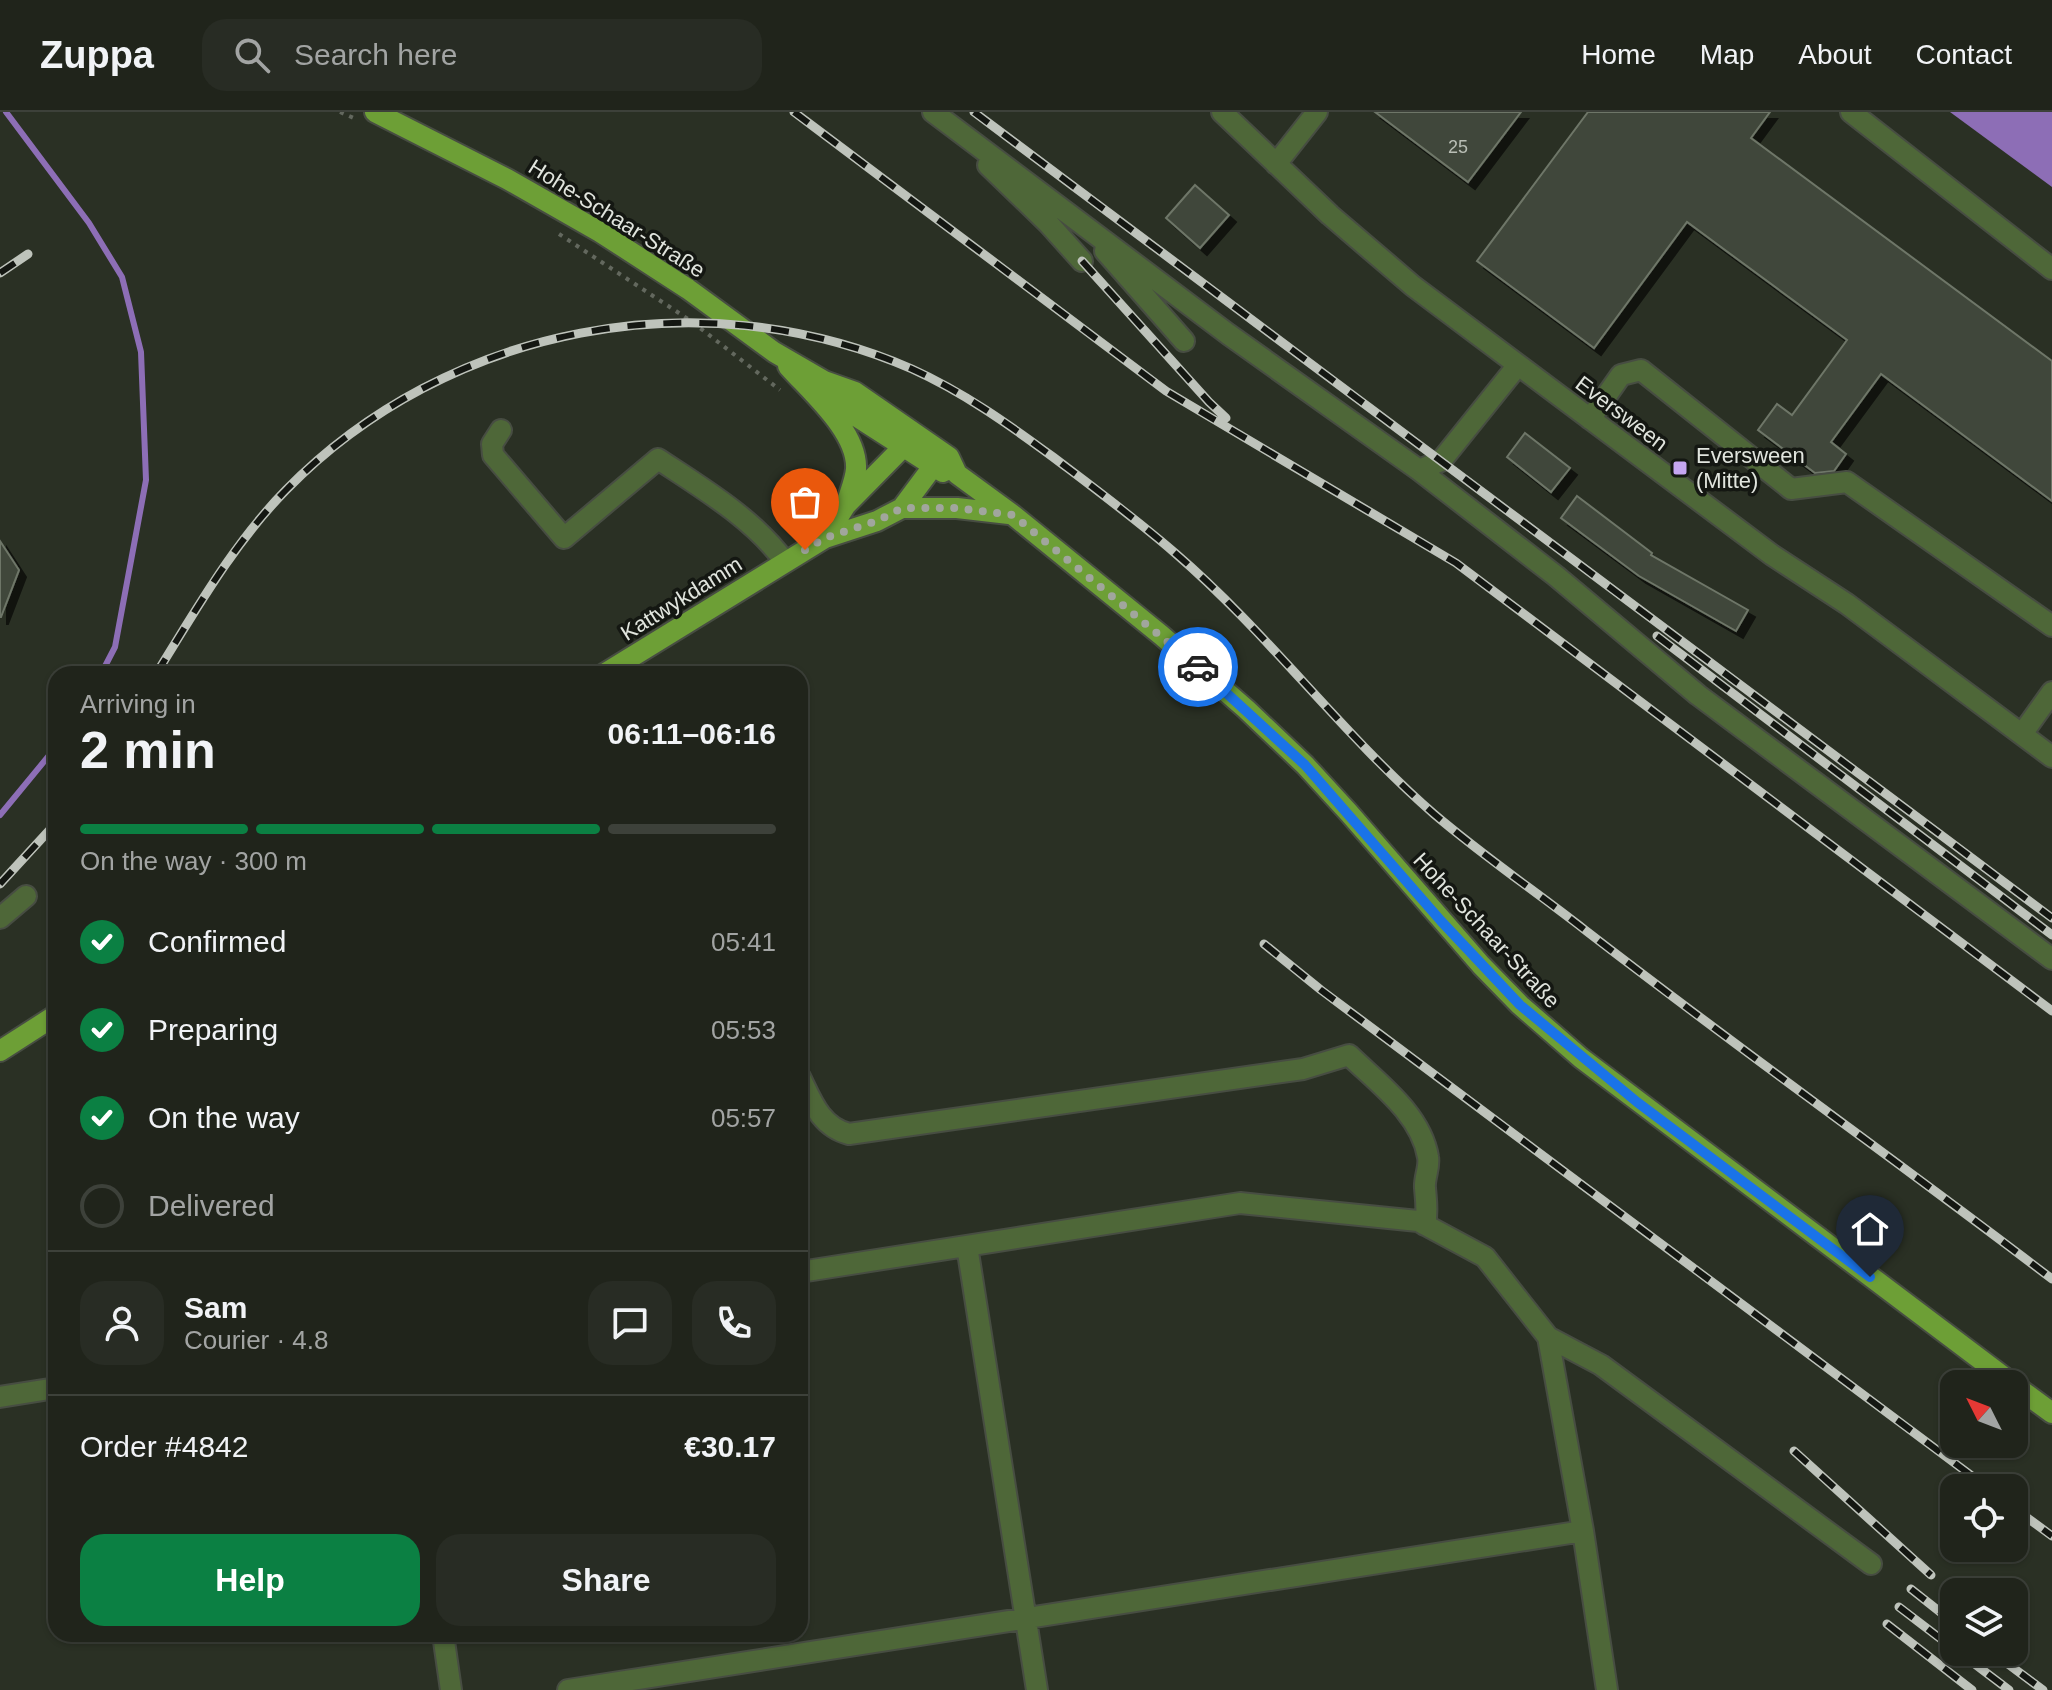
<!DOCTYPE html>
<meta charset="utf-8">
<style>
:root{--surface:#20241b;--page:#282c24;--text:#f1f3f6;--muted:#a2a4a3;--line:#3d413a;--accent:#0b8043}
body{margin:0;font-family:Arial,sans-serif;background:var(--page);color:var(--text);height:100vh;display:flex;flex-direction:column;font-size:30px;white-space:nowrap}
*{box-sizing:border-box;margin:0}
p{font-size:26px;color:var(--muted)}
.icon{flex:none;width:44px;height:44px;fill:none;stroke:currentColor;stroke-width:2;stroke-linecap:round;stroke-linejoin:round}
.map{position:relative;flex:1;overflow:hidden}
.panel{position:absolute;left:48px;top:554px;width:760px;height:976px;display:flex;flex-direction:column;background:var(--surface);border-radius:24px;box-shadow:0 2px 6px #0004,0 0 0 2px var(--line)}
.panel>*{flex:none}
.needle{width:52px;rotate:312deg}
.fabs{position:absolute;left:1940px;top:1258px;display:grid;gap:16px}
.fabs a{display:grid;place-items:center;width:88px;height:88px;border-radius:16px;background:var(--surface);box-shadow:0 2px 6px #0004,0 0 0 2px var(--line);font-size:40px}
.pin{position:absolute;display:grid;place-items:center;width:68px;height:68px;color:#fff;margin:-82px -34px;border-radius:50% 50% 50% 0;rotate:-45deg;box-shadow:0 0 8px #0007}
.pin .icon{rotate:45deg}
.courier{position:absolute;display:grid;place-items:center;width:80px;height:80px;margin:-40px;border:6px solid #1a73e8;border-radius:50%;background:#fff;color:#222;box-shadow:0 2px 10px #0007}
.summary em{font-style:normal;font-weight:700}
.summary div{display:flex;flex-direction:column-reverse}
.summary{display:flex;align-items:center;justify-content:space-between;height:136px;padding:0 32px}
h1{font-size:52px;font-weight:700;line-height:60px}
.bar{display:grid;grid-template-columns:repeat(4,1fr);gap:12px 8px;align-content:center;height:96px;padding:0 32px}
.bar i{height:10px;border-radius:6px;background:var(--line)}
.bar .current{background:var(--accent)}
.bar p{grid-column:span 4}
.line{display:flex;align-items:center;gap:20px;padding:0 32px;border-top:2px solid var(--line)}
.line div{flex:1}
.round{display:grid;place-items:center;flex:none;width:84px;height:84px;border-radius:24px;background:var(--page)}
ol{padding:0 32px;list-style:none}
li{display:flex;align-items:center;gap:24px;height:88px}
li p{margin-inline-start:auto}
li .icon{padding:8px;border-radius:50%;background:var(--accent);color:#fff;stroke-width:4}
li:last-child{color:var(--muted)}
li i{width:44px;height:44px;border:4px solid var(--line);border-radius:50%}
.button{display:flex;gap:16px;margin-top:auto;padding:16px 32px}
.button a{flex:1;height:92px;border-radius:24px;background:var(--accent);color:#fff;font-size:32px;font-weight:700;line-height:92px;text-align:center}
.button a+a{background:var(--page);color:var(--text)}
header{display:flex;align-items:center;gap:48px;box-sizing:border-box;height:112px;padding:0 40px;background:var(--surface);border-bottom:2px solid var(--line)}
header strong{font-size:38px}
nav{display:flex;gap:44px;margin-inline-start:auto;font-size:28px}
.search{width:560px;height:72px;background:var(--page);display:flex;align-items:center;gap:20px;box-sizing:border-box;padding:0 28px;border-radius:24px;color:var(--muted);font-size:30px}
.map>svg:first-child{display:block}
</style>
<header>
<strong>Zuppa</strong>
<div class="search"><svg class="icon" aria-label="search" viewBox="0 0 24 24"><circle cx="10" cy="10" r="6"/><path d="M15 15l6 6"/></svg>Search here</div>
<nav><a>Home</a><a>Map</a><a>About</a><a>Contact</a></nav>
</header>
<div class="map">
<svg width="2052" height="1578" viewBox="0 0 2052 1578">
<defs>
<filter id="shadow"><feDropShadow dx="7" dy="7" stdDeviation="0" flood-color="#0009"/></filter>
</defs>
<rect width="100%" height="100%" fill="#2a3024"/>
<!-- water -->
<path fill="#8d6eb6" d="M1950,0H2052V75Z"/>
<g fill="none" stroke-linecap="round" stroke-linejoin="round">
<!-- stream -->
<path stroke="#8d6eb6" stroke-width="6" d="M6,0L89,111L122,165L141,240L146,368L115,535L101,562
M0,703L56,635"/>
</g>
<!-- building -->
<path fill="#40473a" stroke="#6e7668" stroke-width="2" filter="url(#shadow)" d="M1375,0H1521L1468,70Z
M1588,0H1770L1751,26L2052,249V389L1881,262L1831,330L1846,342L1834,359L1815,361L1758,318L1777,292L1792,303L1847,228L1687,110L1594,236L1477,149Z
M1195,73L1229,103L1200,136L1166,106Z
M1525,321L1570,356L1551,380L1507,345Z
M1577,384L1652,441L1651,443L1748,498L1736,519L1639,464L1561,406Z
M0,429L19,458L1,505H0Z"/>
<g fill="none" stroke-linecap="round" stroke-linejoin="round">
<defs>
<path id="minor" d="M933,0L1228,222L1419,358L1441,349L1518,253
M1222,0L1330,103L1413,174L1772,443L1847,492L2052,645
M1851,0L2052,157
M1276,52L1317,0
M988,53L1048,111L1082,149
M1105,139L1184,229
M1590,307L1621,263L1641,258L1791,377L1847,370L2052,514
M501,318L492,332L493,343L564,426L658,347C702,376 754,407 785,450
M1419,358L1556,464L1698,583L2052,847
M2022,622L2052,580
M0,806L26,784
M800,965C812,990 821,1015 849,1022L1303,957L1349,943C1378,971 1421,1002 1428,1045C1430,1055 1424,1066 1425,1076C1426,1089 1428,1099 1425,1113
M967,1134L1037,1578
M800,1160L1240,1091L1418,1109L1485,1145L1548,1225L1601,1253L1871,1452
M1548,1225L1583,1419L1607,1578
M0,1285L56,1276
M443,1522L451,1578
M568,1578L1583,1419"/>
<path id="major" d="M375,0L507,67L600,120L688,177L774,240L824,269L855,280L949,345L957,362L1013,403L1161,523L1246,597L1305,653L1349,701L1481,853L1520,893L1581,946L2013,1272
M788,254C811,280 858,320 856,357C855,369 849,382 846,393
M824,269L845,297L943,360
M902,396H957L1009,402
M825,426L846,393L911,327
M604,562L825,426L877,409L902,396L943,341
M0,939L56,903
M2014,1273L2052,1301"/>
</defs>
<!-- minor casing -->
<use href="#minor" stroke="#474d42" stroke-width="24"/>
<!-- major casing -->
<use href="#major" stroke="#474d42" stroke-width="24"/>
<!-- path -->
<path stroke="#63685e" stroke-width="4" stroke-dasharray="4 6" stroke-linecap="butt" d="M340,0L356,7
M559,122L691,209L780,278"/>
<!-- minor -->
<use href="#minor" stroke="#4e6738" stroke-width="20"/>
<!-- major -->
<use href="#major" stroke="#6d9f36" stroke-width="20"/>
<defs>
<path id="rail" d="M794,0L1166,279L1456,451L2052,899
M974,0L2052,806
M1082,149L1209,290L1226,306
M0,161L28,142
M1657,524L2052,823
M156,562C196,498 233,432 286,378C448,213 701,165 912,257C963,280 1008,312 1053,345C1094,376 1136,407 1175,441C1268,521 1341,621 1434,702C1482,743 1535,779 1585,818C1739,937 1897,1049 2052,1167
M0,772L56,711
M1264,832L1321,878L1988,1376
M1794,1339L1931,1463
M2014,1396L2052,1424
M1911,1477L1954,1511
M1899,1495L1954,1537
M1887,1512L1972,1578
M1959,1540L2009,1578
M1992,1540L2043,1578"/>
</defs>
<!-- rail casing -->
<use href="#rail" stroke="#bec3bb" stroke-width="9"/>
<!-- rail -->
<use href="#rail" stroke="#141712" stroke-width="6" stroke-dasharray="18" stroke-linecap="butt"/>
</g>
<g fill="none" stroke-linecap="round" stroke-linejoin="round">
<!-- done -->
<path stroke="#a1a69d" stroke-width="8" stroke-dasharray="0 14.4" d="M805,438L825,426L877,409L902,396H957L1013,403L1198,555"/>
<!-- route -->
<path stroke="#1a73e8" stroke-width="10" d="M1198,555L1305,653L1441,809L1520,893L1637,990L1870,1165"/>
</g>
<!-- markers -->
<rect fill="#c5a6f0" stroke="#141712" stroke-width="3" x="1672" y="348" width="16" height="16" rx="4"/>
<g text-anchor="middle" stroke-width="7" stroke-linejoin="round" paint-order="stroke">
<!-- number labels -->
<g font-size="18" fill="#b9beb5">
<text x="1458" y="41">25</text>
</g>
<!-- street labels -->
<g font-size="22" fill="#e1e5de" stroke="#141712">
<text transform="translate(617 106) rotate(32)" y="8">Hohe-Schaar-Straße</text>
<text transform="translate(1622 301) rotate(37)" y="8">Eversween</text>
<text transform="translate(681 486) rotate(-32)" y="8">Kattwykdamm</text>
<text transform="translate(1487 818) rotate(47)" y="8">Hohe-Schaar-Straße</text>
</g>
<!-- poi labels -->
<g font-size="22" fill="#e1e5de" stroke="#141712" text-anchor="start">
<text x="1696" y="351">Eversween<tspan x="1696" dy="25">(Mitte)</tspan></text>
</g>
</g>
</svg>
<div class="fabs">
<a><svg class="needle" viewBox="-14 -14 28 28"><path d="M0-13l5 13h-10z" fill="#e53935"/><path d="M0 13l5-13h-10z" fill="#a2a4a3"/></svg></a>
<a><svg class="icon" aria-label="locate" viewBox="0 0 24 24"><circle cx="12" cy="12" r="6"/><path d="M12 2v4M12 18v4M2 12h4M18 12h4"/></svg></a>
<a><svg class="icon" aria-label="layers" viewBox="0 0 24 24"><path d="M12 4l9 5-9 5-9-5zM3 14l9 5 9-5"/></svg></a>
</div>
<div class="pin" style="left:805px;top:438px;background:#ea580c"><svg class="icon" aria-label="bag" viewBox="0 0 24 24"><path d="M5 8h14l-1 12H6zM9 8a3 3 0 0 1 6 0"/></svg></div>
<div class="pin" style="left:1870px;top:1165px;background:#1f2937"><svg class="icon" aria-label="home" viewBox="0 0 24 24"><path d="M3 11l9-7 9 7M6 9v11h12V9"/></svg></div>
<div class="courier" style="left:1198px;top:555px"><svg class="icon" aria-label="car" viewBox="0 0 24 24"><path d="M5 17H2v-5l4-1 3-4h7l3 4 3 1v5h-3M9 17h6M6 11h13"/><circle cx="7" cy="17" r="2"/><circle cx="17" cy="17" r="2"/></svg></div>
<section class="panel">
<div class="summary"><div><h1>2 min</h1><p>Arriving in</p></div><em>06:11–06:16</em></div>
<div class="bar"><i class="current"></i><i class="current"></i><i class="current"></i><i></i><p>On the way · 300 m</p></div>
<ol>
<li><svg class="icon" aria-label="check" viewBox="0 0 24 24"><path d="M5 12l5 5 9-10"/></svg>Confirmed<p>05:41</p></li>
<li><svg class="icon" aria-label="check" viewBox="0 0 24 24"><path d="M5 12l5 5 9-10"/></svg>Preparing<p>05:53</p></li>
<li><svg class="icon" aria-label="check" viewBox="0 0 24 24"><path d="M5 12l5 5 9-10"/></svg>On the way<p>05:57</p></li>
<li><i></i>Delivered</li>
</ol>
<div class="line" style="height:144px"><a class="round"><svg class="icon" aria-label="person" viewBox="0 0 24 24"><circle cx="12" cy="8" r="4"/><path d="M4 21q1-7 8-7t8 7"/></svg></a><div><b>Sam</b><p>Courier · 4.8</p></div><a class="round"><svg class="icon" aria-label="chat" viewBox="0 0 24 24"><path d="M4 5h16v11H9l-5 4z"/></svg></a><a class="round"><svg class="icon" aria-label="phone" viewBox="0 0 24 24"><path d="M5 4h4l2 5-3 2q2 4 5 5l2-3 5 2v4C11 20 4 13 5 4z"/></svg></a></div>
<div class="line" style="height:104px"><div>Order #4842</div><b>€30.17</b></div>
<div class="button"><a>Help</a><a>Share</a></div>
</section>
</div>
